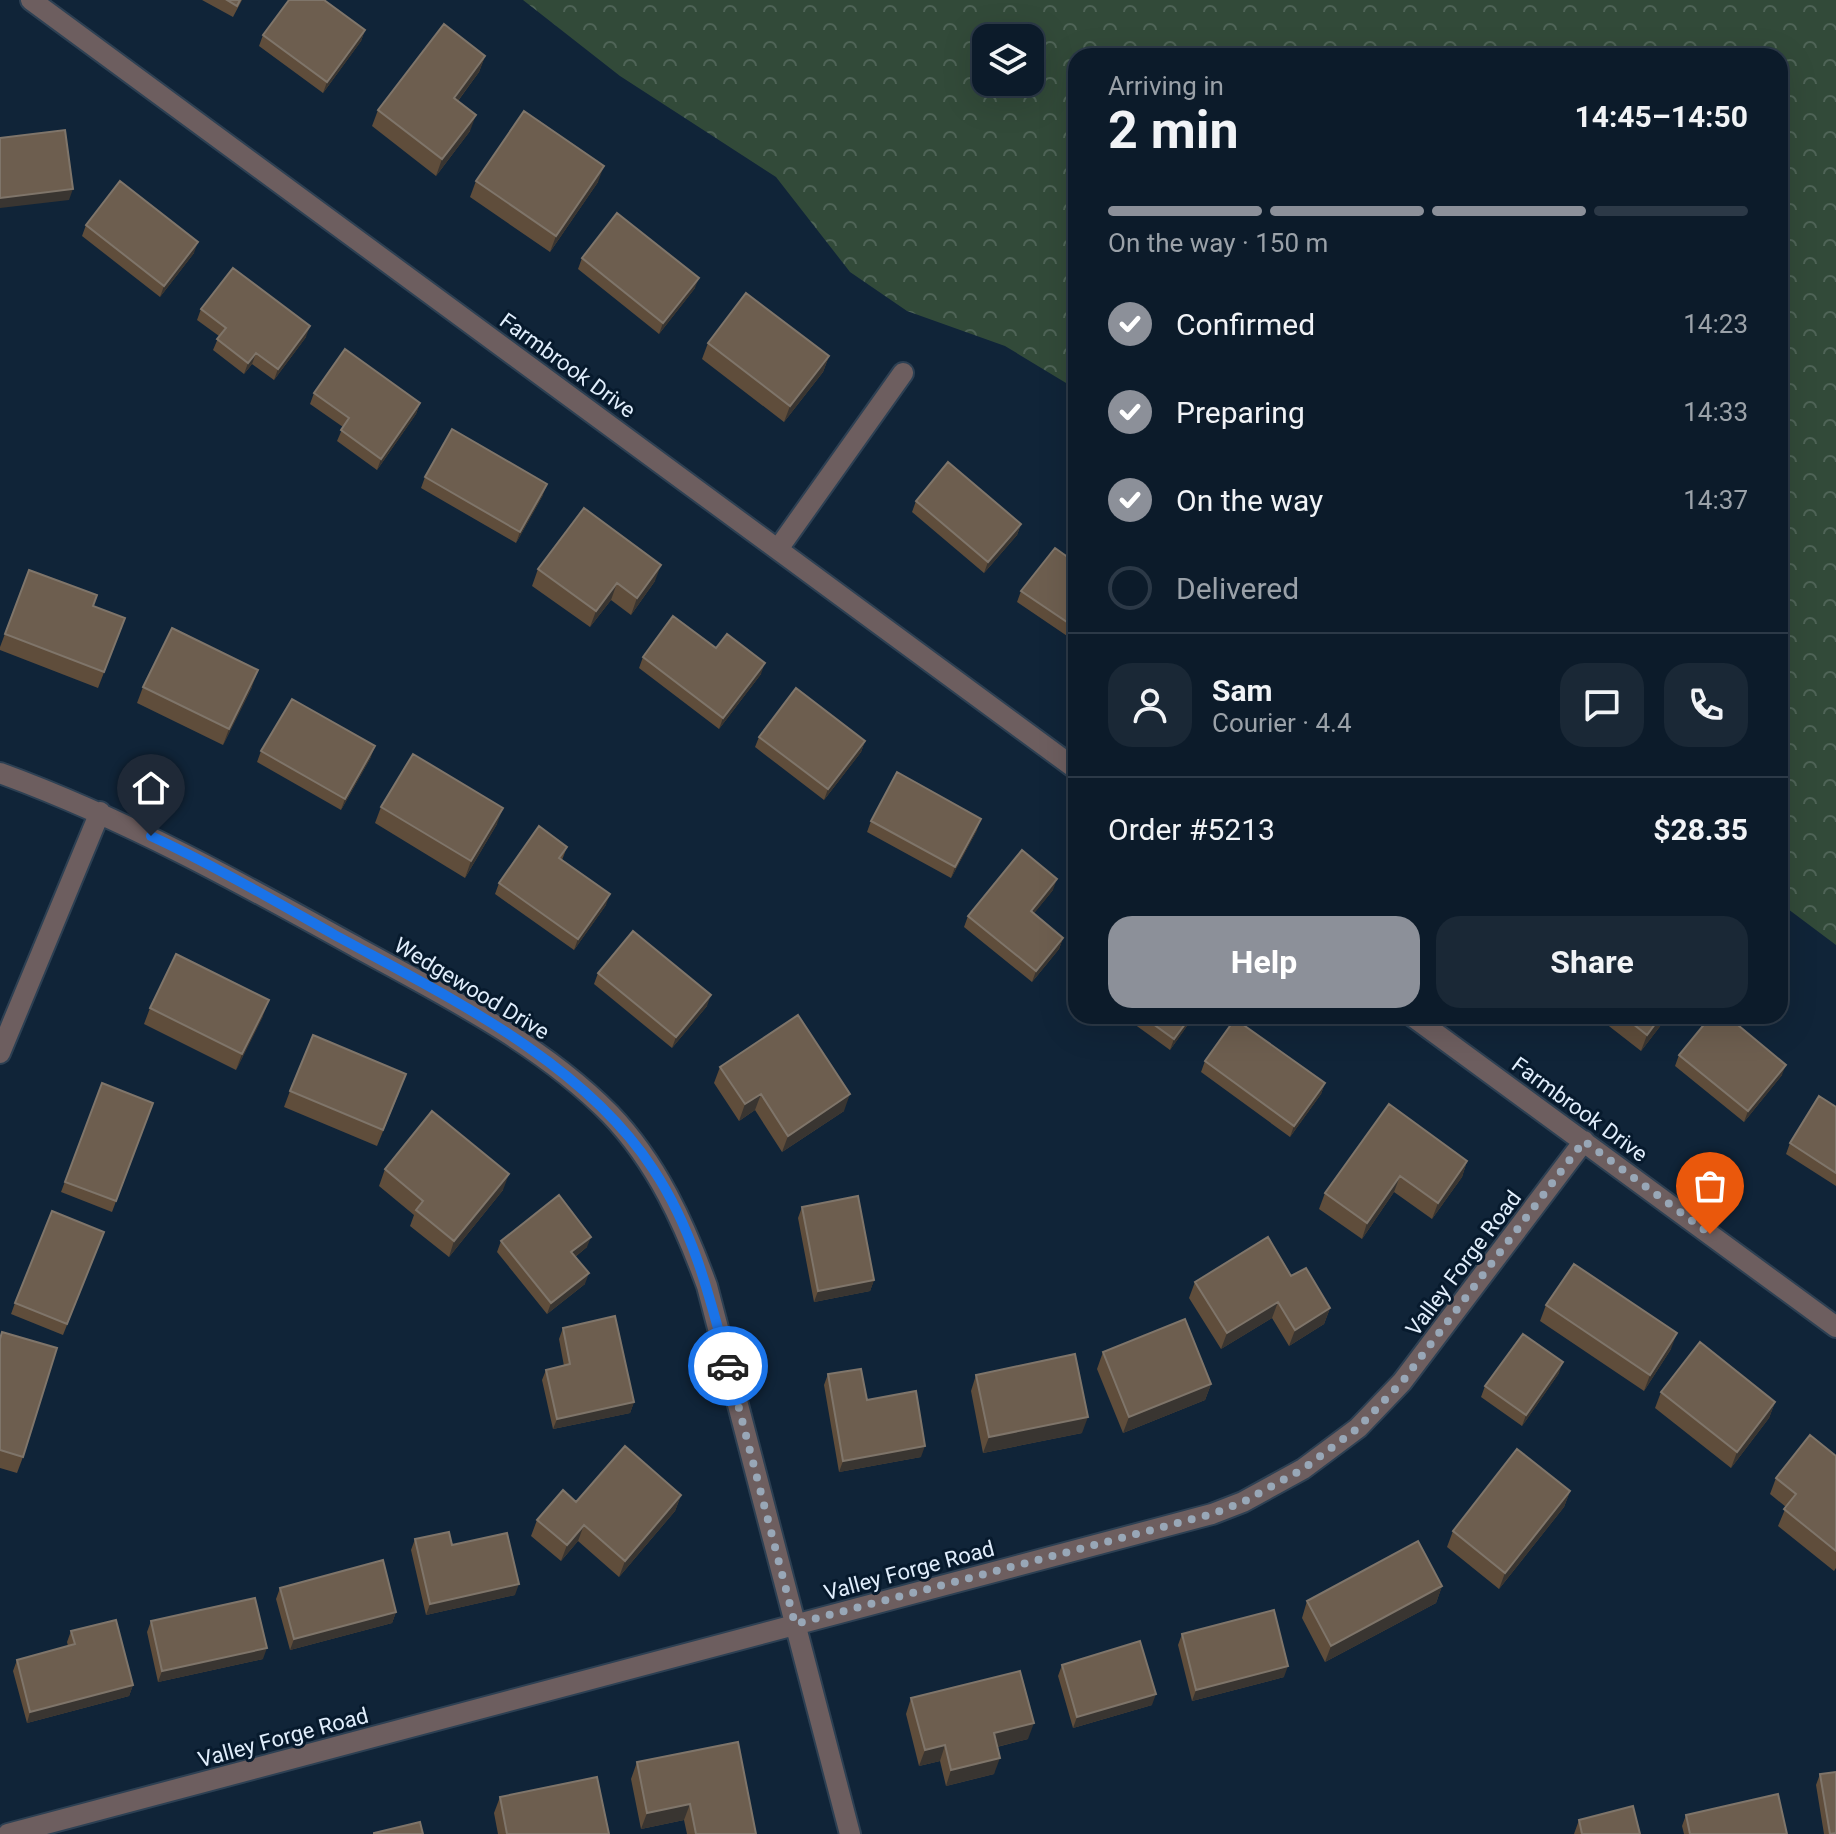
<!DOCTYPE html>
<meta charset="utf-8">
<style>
:root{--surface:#0c1b2a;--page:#1a2836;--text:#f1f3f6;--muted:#9aa1a8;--line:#2c3947;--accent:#8c9099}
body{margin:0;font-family:Roboto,sans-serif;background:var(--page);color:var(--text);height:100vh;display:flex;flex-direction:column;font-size:30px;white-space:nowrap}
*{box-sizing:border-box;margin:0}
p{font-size:26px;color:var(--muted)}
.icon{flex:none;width:44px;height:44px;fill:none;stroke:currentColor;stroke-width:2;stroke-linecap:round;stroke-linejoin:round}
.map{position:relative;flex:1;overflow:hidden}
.side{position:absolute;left:1068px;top:48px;width:720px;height:976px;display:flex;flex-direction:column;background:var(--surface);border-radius:24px;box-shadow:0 8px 32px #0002,0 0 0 2px var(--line)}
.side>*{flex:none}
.buttons{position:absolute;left:972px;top:24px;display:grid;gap:16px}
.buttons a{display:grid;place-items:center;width:72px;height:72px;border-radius:16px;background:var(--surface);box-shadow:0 8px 32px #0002,0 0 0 2px var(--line);font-size:40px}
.pin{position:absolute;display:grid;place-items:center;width:68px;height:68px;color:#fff;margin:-82px -34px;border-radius:50% 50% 50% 0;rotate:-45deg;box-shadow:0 0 8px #0007}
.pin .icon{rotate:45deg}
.courier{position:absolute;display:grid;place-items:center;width:80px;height:80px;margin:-40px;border:6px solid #1a73e8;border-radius:50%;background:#fff;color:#222;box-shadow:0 2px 10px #0007}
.summary em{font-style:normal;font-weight:700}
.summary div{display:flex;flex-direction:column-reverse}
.summary{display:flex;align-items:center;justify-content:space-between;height:136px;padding:0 40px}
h1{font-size:52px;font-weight:700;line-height:60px}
.bar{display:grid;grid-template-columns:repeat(4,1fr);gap:12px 8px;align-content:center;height:96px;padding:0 40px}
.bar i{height:10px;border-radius:6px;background:var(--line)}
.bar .current{background:var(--accent)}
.bar p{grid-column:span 4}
.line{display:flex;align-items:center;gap:20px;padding:0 40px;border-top:2px solid var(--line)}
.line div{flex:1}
.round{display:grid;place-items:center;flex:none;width:84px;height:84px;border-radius:24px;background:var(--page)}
ol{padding:0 40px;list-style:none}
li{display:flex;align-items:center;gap:24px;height:88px}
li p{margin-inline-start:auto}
li .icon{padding:8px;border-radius:50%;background:var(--accent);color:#fff;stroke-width:4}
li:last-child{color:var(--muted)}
li i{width:44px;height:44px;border:4px solid var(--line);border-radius:50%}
.button{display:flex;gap:16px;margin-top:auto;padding:16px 40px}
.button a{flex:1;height:92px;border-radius:24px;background:var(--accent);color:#fff;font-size:32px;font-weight:700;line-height:92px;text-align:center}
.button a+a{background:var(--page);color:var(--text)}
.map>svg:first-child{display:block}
</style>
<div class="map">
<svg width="1836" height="1834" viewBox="0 0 1836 1834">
<defs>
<pattern id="forest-crowns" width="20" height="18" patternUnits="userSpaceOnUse" patternTransform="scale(2)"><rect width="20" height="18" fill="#324a39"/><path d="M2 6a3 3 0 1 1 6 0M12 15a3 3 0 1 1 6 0" fill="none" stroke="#4f6457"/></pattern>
</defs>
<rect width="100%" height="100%" fill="#102438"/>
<!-- forest -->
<path fill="url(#forest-crowns)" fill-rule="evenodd" d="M523,0H1836V945L1780,903V56H1076V389L1005,346L907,311L850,272L776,177L620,76ZM986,38H1030V82H986Z"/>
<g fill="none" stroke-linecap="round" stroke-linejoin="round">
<defs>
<path id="minor" d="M31,0L1076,769
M778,549L903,373
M0,773C126,819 241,883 358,948C444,995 541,1044 610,1114C657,1163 684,1223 707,1286L850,1834
M1412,1016L1836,1327
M0,1053L100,812
M8,1834L1212,1514L1243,1502L1303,1469L1358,1428L1402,1382L1584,1141"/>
</defs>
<!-- minor casing -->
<use href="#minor" stroke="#2d4053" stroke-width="24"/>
<!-- minor -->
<use href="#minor" stroke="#6d5e5f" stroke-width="20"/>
</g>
<!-- wall -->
<path fill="#5f4d3b" d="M202,0H242L233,17Z
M365,30L361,41L323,93L259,46L263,35Z
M485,56L479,72L458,101L470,131L436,176L372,126L378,110Z
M476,181L598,182L550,252L470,197Z
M86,225L194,253L160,297L82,236Z
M582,258L695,288L659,334L578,269Z
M201,309L306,337L274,380L252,364L244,374L213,350L219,336L197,320Z
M708,343L829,356L823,372L784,422L702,359Z
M314,393L420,403L416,414L377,470L337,441L343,427L310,404Z
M425,477L543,495L516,543L421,488Z
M916,501L1021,524L1017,535L984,573L912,512Z
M1076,563V642L1017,602L1021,591Z
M538,569L655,581L631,615L611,600L590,627L532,586Z
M29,570L93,606L125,618L98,688L0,650V647Z
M643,657L761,674L719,729L639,668Z
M143,687H252L223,745L137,703Z
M759,737L865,741L861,752L824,800L755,747Z
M261,751L371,757L341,810L257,762Z
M381,807L497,824L465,878L375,823Z
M871,821L977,830L951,878L867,832Z
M567,847L562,860L606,905L574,950L495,894L499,883Z
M1053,890L1034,913L1063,938L1059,949L1032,982L964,927L968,916Z
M598,973L707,1006L672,1048L594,984Z
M150,1008L263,1016L236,1070L144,1024Z
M1123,1016H1194L1170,1050Z
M1596,1016H1668L1641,1051Z
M1679,1055L1782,1075L1744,1122L1675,1066Z
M1205,1061L1325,1083L1321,1094L1290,1137L1201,1072Z
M720,1067L844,1111L782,1152L755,1110L739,1121L714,1083Z
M102,1083L153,1103L112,1212L61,1192Z
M400,1090L377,1146L284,1107L290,1091Z
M1836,1107V1186L1786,1154L1790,1143Z
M1467,1161L1462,1177L1432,1219L1394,1192L1362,1239L1319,1209L1325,1193Z
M385,1169L503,1190L449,1257L410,1226L414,1215L379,1186Z
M802,1207L874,1280L870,1291L814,1302L798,1218Z
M104,1232L63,1335L11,1314L15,1303Z
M501,1241L587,1247L575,1257L585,1284L547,1314L497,1252Z
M1291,1276L1330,1308L1324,1324L1289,1346L1272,1318L1221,1349L1189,1298L1195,1282Z
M1546,1305L1671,1349L1644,1391L1540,1321Z
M563,1328L634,1402L630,1413L553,1429L542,1380L546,1370L564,1366L559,1339Z
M0,1338L23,1457L17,1473L0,1468Z
M1103,1352L1211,1384L1205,1400L1123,1433L1097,1369Z
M1559,1373L1522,1426L1481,1397L1485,1386Z
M828,1374L867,1400L921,1457L839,1472L824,1385Z
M976,1375L1082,1433L983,1453L971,1391Z
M1661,1392L1775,1402L1769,1418L1731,1468L1655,1408Z
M1836,1456V1568L1834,1571L1778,1526L1786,1507L1770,1494L1776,1478Z
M1570,1491L1564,1507L1499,1589L1447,1547L1453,1531Z
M681,1495L675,1511L619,1577L578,1541L561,1561L531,1536L537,1520L576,1502Z
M415,1539L452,1545L515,1595L426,1615L411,1550Z
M1442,1586L1436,1603L1325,1662L1302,1618L1307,1601Z
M280,1588L396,1612L392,1623L290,1650L276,1599Z
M151,1621L263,1659L158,1682L147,1632Z
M71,1631L133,1685L129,1696L27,1723L13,1671L17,1660L68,1646L67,1642Z
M1182,1634L1284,1677L1192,1701L1178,1645Z
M1062,1665L1152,1705L1073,1728L1058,1676Z
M911,1698L1028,1739L997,1747L994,1774L946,1786L940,1761L919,1766L906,1714Z
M637,1762L756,1834H687L684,1820L641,1829L631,1779Z
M1820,1774L1836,1834H1824L1816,1785Z
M500,1797L609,1834H498L494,1813Z
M1686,1815L1787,1834H1684L1682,1826Z
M1579,1820L1640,1834H1574Z"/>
<!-- shaded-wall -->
<path fill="#393531" d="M365,30L361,41L323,93L327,82Z
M485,56L479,72L448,114L454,98Z
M476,115L470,131L436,176L442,159Z
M604,166L598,182L550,252L556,236Z
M73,189L69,200L0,208V198Z
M198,242L194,253L160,297L164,286Z
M699,278L695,288L659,334L663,323Z
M310,326L306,337L274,380L278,369Z
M256,353L252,364L244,374L248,363Z
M829,356L823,372L784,422L790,406Z
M420,403L416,414L377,470L381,459Z
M547,484L543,495L516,543L520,532Z
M1021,524L1017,535L984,573L988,562Z
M661,565L655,581L631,615L637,598Z
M617,583L611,600L590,627L596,611Z
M765,663L761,674L719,729L723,718Z
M258,670L252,687L223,745L229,729Z
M865,741L861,752L824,800L828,789Z
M375,746L371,757L341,810L345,799Z
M503,808L497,824L465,878L471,861Z
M981,819L977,830L951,878L955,867Z
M1057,879L1053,890L1027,922L1031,911Z
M610,894L606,905L574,950L578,939Z
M1063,938L1059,949L1032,982L1036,971Z
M711,995L707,1006L672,1048L676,1037Z
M269,1000L263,1016L236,1070L242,1054Z
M1191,1016H1194L1170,1050L1174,1039Z
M1661,1016H1668L1641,1051L1647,1035Z
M1786,1065L1782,1075L1744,1122L1748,1111Z
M1325,1083L1321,1094L1290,1137L1294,1126Z
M761,1094L755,1110L739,1121L745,1104Z
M850,1094L844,1111L782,1152L788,1136Z
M1467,1161L1462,1177L1432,1219L1438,1203Z
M509,1174L503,1190L449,1257L454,1241Z
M1400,1176L1394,1192L1362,1239L1367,1223Z
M591,1237L587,1247L567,1263L571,1252Z
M589,1273L585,1284L547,1314L551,1303Z
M874,1280L870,1291L814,1302L818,1291Z
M1278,1302L1272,1318L1221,1349L1227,1333Z
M1330,1308L1324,1324L1289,1346L1295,1330Z
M1677,1333L1671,1349L1644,1391L1650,1375Z
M1563,1362L1559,1373L1522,1426L1526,1415Z
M1211,1384L1205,1400L1123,1433L1129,1417Z
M634,1402L630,1413L553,1429L557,1419Z
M1775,1402L1769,1418L1731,1468L1737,1452Z
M1088,1417L1082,1433L983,1453L989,1437Z
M925,1446L921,1457L839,1472L843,1461Z
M1570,1491L1564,1507L1499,1589L1505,1573Z
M681,1495L675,1511L619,1577L625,1561Z
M584,1525L578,1541L561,1561L567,1545Z
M519,1584L515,1595L426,1615L430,1604Z
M1442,1586L1436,1603L1325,1662L1331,1646Z
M396,1612L392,1623L290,1650L294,1639Z
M267,1648L263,1659L158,1682L162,1671Z
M1288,1666L1284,1677L1192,1701L1196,1690Z
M133,1685L129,1696L27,1723L30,1712Z
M1156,1694L1152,1705L1073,1728L1077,1717Z
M1034,1723L1028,1739L988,1749L994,1733Z
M945,1745L940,1761L919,1766L925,1750Z
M1000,1758L994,1774L946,1786L951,1770Z
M690,1804L684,1820L641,1829L647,1813Z"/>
<!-- building -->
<path fill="#6d5e4f" stroke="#7f756a" stroke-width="2" d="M227,0H240L237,6Z
M289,0H324L365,30L327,82L263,35Z
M444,24L485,56L454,98L476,115L442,159L378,110Z
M524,111L604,166L556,236L476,181Z
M65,130L73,189L0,198V138Z
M120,181L198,242L164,286L86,225Z
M617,213L699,278L663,323L582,258Z
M233,268L310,326L278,369L256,353L248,363L217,339L226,328L201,309Z
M746,293L829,356L790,406L708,343Z
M345,349L420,403L381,459L341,430L349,418L314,393Z
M452,429L547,484L520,532L425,477Z
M948,462L1021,524L988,562L916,501Z
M584,508L661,565L637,598L617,583L596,611L538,569Z
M1055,548L1076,563V628L1021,591Z
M29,570L97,595L93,606L125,618L104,672L5,634Z
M673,616L716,648L727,634L765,663L723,718L643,657Z
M172,628L258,670L229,729L143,687Z
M796,688L865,741L828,789L759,737Z
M292,699L375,746L345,799L261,751Z
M413,754L503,808L471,861L381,807Z
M897,772L981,819L955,867L871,821Z
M539,826L567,847L559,858L610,894L578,939L499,883Z
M1022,850L1057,879L1031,911L1063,938L1036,971L968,916Z
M633,931L711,995L676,1037L598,973Z
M176,954L269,1000L242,1054L150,1008Z
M798,1015L850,1094L788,1136L761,1094L745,1104L720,1067Z
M1142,1016H1191L1174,1039Z
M1623,1016H1661L1647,1035Z
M1711,1016H1727L1786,1065L1748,1111L1679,1055Z
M1235,1019L1325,1083L1294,1126L1205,1061Z
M313,1035L406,1074L383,1130L290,1091Z
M102,1083L153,1103L116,1201L65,1182Z
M1819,1096L1836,1107V1173L1790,1143Z
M1389,1104L1467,1161L1438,1203L1400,1176L1367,1223L1325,1193Z
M432,1111L509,1174L454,1241L416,1210L423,1201L385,1169Z
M559,1195L591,1237L571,1252L589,1273L551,1303L501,1241Z
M858,1196L874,1280L818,1291L802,1207Z
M52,1211L104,1232L67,1324L15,1303Z
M1268,1237L1291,1276L1306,1268L1330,1308L1295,1330L1278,1302L1227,1333L1195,1282Z
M1574,1264L1677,1333L1650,1375L1546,1305Z
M615,1316L634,1402L557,1419L546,1370L570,1364L563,1328Z
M1185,1319L1211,1384L1129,1417L1103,1352Z
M2,1332L57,1348L23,1457L0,1450V1339Z
M1523,1334L1563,1362L1526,1415L1485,1386Z
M1700,1342L1775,1402L1737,1452L1661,1392Z
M1075,1354L1088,1417L989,1437L976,1375Z
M861,1369L867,1400L916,1391L925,1446L843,1461L828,1374Z
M1810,1435L1836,1456V1551L1784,1509L1796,1494L1776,1478Z
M625,1446L681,1495L625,1561L584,1525L567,1545L537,1520L563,1490L576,1502Z
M1517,1449L1570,1491L1505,1573L1453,1531Z
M449,1532L452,1545L507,1533L519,1584L430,1604L415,1539Z
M1418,1541L1442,1586L1331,1646L1307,1601Z
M383,1560L396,1612L294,1639L280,1588Z
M255,1598L267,1648L162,1671L151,1621Z
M1274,1610L1288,1666L1196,1690L1182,1634Z
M116,1620L133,1685L30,1712L17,1660L75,1644L71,1631Z
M1140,1641L1156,1694L1077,1717L1062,1665Z
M1020,1671L1034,1723L994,1733L1000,1758L951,1770L945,1745L925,1750L911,1698Z
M738,1742L756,1834H696L690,1804L647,1813L637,1762Z
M1836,1772V1833L1830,1834L1820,1774Z
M597,1777L609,1834H507L500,1797Z
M1778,1794L1787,1834H1690L1686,1815Z
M1633,1806L1640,1834H1582L1579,1820Z
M420,1822L423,1834H374V1833Z"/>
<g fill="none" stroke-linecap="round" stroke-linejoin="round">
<!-- done -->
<path stroke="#98a7b7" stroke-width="8" stroke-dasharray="0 14.4" d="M728,1366L795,1624L1212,1514L1243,1502L1303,1469L1358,1428L1402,1382L1584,1141L1710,1234"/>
<!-- route -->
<path stroke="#1a73e8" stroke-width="10" d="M151,836C213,865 273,900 333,934C444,995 582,1060 653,1169C693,1229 710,1297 728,1366"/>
</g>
<g text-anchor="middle" stroke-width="6" stroke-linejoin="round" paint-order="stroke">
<!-- street labels -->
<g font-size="22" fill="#e1eefc" stroke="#071a2d">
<text transform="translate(568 365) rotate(36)" y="8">Farmbrook Drive</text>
<text transform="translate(472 988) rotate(31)" y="8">Wedgewood Drive</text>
<text transform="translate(1580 1109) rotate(36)" y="8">Farmbrook Drive</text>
<text transform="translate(1463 1263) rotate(-53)" y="8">Valley Forge Road</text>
<text transform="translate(909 1570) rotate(-15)" y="8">Valley Forge Road</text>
<text transform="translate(283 1737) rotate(-15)" y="8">Valley Forge Road</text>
</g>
</g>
</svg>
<div class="buttons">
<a><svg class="icon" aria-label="layers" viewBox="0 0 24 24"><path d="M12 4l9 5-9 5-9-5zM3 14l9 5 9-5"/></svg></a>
</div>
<div class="pin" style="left:1710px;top:1234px;background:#ea580c"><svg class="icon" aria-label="bag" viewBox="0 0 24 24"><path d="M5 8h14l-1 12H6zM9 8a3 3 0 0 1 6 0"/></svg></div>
<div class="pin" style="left:151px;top:836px;background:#1f2937"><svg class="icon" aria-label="home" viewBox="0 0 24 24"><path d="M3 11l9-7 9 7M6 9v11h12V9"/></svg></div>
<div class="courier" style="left:728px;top:1366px"><svg class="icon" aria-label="car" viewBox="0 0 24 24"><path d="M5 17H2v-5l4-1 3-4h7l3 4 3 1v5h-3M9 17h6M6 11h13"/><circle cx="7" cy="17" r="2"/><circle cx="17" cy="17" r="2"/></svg></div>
<section class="side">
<div class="summary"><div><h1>2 min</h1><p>Arriving in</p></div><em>14:45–14:50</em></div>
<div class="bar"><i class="current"></i><i class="current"></i><i class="current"></i><i></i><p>On the way · 150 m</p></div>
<ol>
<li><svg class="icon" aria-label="check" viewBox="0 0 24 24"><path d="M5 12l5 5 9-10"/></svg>Confirmed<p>14:23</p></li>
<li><svg class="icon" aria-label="check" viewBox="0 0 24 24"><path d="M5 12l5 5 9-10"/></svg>Preparing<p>14:33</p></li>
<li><svg class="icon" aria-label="check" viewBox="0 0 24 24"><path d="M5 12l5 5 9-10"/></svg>On the way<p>14:37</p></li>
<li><i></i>Delivered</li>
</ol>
<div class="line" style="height:144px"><a class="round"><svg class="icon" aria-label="person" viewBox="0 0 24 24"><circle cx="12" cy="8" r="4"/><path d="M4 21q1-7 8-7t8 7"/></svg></a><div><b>Sam</b><p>Courier · 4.4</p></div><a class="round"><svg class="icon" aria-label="chat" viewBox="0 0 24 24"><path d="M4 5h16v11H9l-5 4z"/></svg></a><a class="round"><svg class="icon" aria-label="phone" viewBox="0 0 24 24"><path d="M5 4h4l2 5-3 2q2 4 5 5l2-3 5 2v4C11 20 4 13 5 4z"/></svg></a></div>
<div class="line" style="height:104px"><div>Order #5213</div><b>$28.35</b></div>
<div class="button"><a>Help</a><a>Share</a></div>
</section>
</div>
